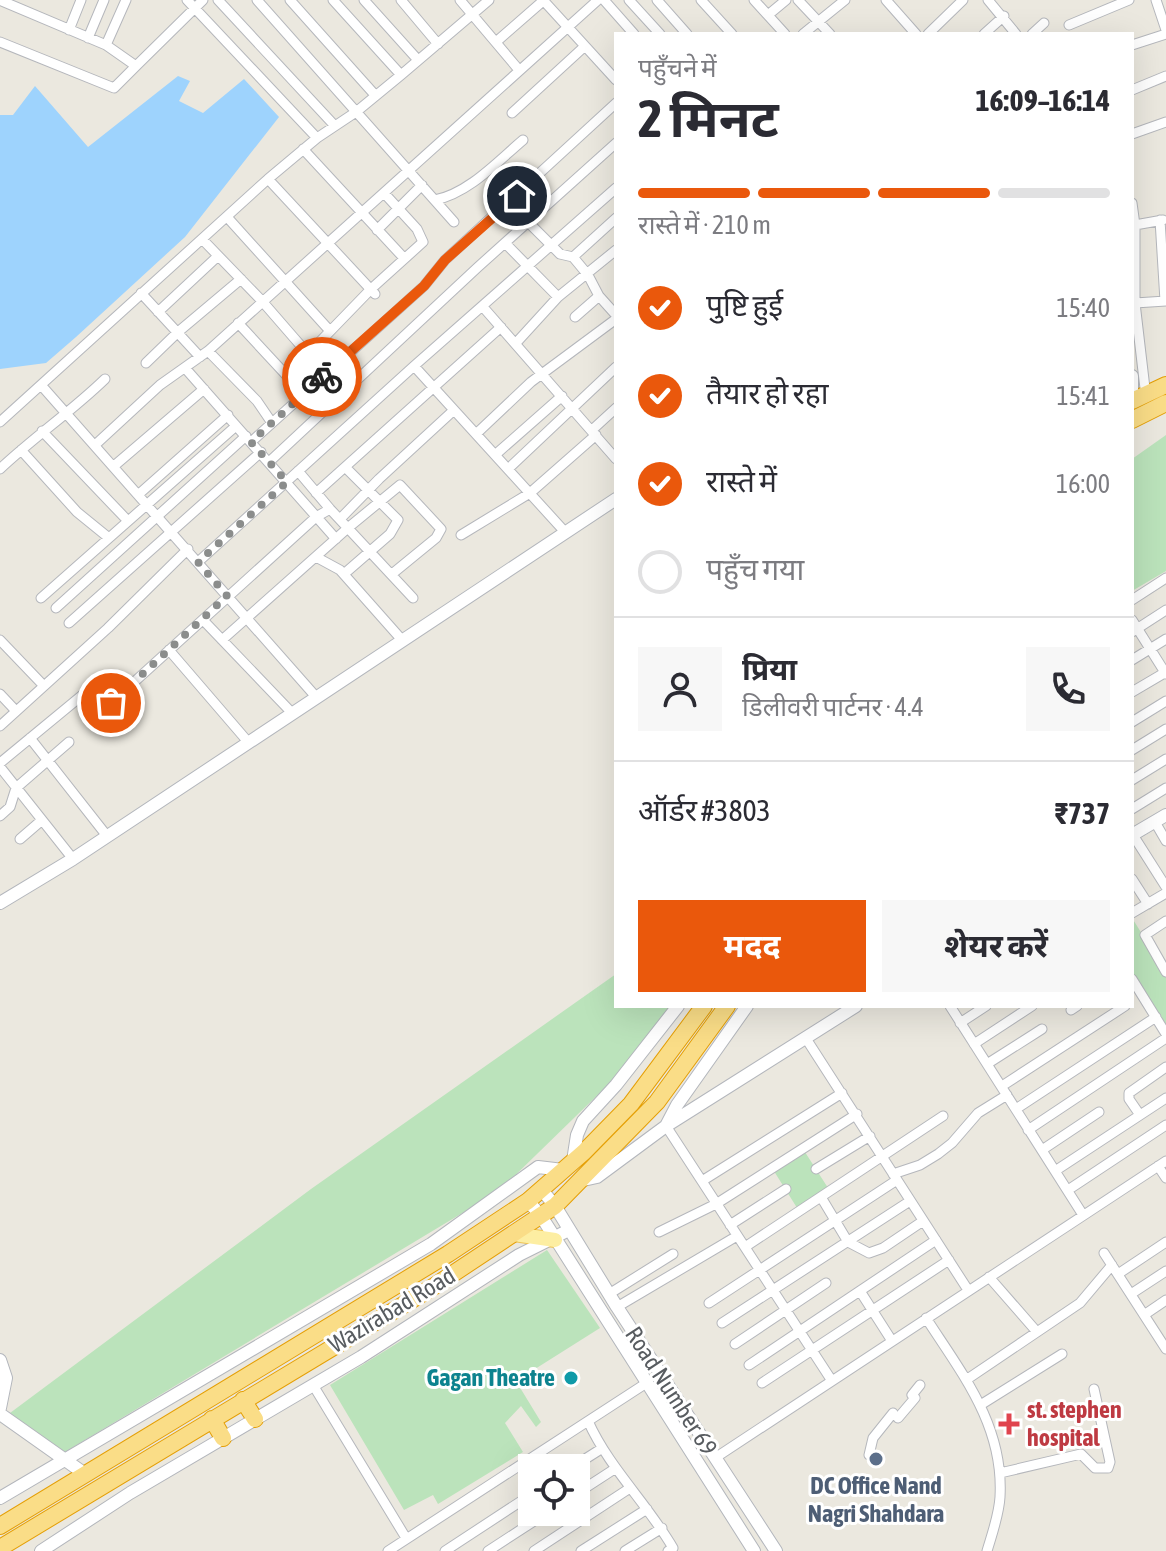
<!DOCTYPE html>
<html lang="hi">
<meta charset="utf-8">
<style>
:root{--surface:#fff;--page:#f7f7f7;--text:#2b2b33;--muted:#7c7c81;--line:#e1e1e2;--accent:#ea580c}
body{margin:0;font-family:"Asap Condensed","Noto Sans Devanagari",sans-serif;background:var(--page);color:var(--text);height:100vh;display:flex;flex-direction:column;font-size:30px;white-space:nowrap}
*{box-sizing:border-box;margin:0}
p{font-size:26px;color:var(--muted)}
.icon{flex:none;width:44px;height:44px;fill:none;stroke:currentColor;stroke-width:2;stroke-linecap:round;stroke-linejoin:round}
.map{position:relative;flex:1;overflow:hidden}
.details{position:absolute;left:614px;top:32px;width:520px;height:976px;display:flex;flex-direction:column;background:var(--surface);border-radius:0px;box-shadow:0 8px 32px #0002}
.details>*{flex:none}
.tools{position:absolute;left:518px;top:1454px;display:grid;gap:16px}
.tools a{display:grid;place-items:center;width:72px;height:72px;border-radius:0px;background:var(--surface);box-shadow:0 8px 32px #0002;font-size:40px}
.pin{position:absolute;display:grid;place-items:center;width:68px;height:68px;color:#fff;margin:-34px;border:4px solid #fff;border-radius:50%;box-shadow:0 2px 8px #0007}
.courier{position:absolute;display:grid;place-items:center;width:80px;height:80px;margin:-40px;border:6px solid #ea580c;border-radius:50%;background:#fff;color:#222;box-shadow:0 2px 10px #0007}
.summary em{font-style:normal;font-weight:700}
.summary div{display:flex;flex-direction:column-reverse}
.summary{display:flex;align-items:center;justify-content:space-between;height:136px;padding:0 24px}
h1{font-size:52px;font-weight:700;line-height:60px}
.bar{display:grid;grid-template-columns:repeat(4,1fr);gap:12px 8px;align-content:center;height:96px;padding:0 24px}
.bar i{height:10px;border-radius:6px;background:var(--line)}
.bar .current{background:var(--accent)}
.bar p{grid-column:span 4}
.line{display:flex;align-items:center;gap:20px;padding:0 24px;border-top:2px solid var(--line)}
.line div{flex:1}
.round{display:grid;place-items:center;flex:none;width:84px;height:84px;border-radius:0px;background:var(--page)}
ol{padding:0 24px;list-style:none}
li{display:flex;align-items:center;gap:24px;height:88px}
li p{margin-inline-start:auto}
li .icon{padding:8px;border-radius:50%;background:var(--accent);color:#fff;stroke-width:4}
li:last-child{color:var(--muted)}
li i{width:44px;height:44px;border:4px solid var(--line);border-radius:50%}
.cta{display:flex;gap:16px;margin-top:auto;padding:16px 24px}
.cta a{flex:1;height:92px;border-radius:0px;background:var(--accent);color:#fff;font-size:32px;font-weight:700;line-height:92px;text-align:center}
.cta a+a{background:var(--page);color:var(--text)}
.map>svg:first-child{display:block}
</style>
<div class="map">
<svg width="1166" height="1551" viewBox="0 0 1166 1551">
<rect width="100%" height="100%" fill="#ebe8df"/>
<!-- green -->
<path fill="#bbe3bb" d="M1166,435V571L1132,591V459Z
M1132,918L1166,972V1034L1132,979Z
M616,974V1006H671L612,1081L499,1191L65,1452L10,1413L311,1189Z
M803,1149L830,1191L799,1211L772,1168Z
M547,1250L600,1328L516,1381L541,1422L536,1427L521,1406L505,1423L523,1452L438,1504L433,1495L404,1510L330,1385Z"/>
<!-- water -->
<path fill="#9ed3fd" d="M178,76L190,81L179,101L203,113L244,79L279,117L185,237L76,337L46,363L0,369V115H13L35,86L88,147Z"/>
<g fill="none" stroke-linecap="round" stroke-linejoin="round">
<defs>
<path id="street" d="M187,0L317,138
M218,0L335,126
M257,0L454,222
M290,0L375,95
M333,0L401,75
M364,0L418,60
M401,0L438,44
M460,0L519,70
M543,0L616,80
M604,0L634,34
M629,0L660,34
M657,0L687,34
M701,0L732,34
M754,0L785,34
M798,0L830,34
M886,0L916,34
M988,0L1016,34
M1156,0L1166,30
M768,15L786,0
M1069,25L1129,0
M69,30L81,0
M803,34L845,0
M928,34L963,0
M984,34L1004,16
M1032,34L1044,23
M88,38L104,0
M0,42L114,88L136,66L106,45L2,1
M496,42L544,0
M106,45L126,0
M1132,45L1166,34
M136,66L203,0
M1132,90L1166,76
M512,113L585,46
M1132,134L1166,122
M303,149L402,256
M268,179L375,294
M435,200C469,193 497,162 523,140
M1132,203L1135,225V303L1146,397
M227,217L330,331
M1160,220L1165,301
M528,222L560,254L573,257L588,275L599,296L616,315
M1135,225L1163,220
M377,230L422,185
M202,239L262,301L308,354L371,289L423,242L417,229L384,193
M505,243L558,297
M573,257L616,218
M141,293L200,357
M1135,303L1166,301
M483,307L616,459
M158,312L218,256
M575,317L599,296
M238,323L288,377
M516,343L558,297L616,250
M208,351L257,401L272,423
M146,363L178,332L241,279
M414,366L565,532
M185,368L336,539
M41,385L317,698
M0,422L268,179L317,138L356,112L401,75L489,0
M592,430L616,408
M42,431L128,521
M476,434L531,382L616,319
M251,442L424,286L445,260L616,103
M95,445L160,385L208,351L598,0
M21,450L77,512L109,538
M495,455L562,396
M269,462L478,267L616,143
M114,466L204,389
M0,469C34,437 72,411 105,379
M508,469L616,367
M298,471L330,509L413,598
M316,493L501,327
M139,494L228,415
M340,519L379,479L454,410
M461,535L530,493L596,435
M316,557L340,570L402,640
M198,562L414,366L616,188
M344,574L390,534L398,520L345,467
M41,598L236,426
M1132,600L1166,578
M56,608L246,436
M203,620L293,714
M1132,620L1166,674
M69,623L261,452
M1132,632L1166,610
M0,640L44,686
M222,640L349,527L400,485L441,529L436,538L392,574
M169,650L249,743
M1132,660L1166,639
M1132,692L1166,672
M0,694L16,711
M111,703L316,517L330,509
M1132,722L1166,701
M0,726L108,628L188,549
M30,738L107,836
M1132,750L1166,729
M0,763L97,683
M0,767L73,859
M1132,780L1166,759
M1132,809L1166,788
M0,816L10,807L16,788L69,742
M1155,822L1166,841
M1133,835L1166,887
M20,839L42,820
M1132,879L1148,904
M1132,913L1166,893
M1166,921L1145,935L1166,972
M1132,979L1166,1034
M950,1006L1083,1215
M1071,1010L1077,1006
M960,1023L986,1006
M805,1037L968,1290
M974,1044L1032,1006
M987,1064L1042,1029
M1002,1086L1125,1006
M1016,1109L1156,1017
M1140,1115L1129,1099V1093L1166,1067
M666,1126L832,1381
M1028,1130L1166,1038
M1042,1150L1099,1112
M1158,1166L1166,1178
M816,1169L870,1136
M1055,1171L1166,1098
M893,1174L920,1165L938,1154L952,1143L978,1113L1007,1095
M702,1181L842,1093
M1068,1190L1166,1125
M821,1197L848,1242L869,1253L883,1248L923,1221
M730,1225L786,1189
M659,1232L716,1204L857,1114
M745,1247L943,1116
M1104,1253L1166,1349
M1118,1274L1166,1242
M989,1277L1037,1332
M860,1291L892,1341
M609,1294L673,1254
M1131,1294L1166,1271
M709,1303L897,1180
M617,1307L737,1236
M1144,1315L1166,1300
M926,1318C963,1375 1004,1426 1000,1497C999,1515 992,1534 987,1551
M722,1323L910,1201
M735,1344L826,1283
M749,1365L936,1240
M966,1380L1080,1303L1112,1265
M762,1383L949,1260
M313,1385L406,1538
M982,1404L1062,1354
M898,1418L915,1398L912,1395L920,1385
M588,1421C609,1468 647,1503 673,1548L668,1551
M869,1455L873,1438L893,1413
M715,1458L1166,1161
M571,1468L601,1449
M1000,1473L1081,1454L1095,1468H1108L1110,1462L1094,1389
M576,1494L616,1468
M388,1551L645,1384
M445,1551L532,1494
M488,1551L548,1512
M534,1551L630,1488
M581,1551L647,1509
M625,1551L662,1528"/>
<path id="secondary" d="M1132,376V402
M1132,835L1166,815
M0,903L73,859L616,499
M666,1126L677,1105L747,1006
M573,1161L577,1135L583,1121L616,1085L678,1006
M579,1181L597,1177L666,1126L856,1006
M542,1190L555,1206L617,1307L776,1551
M528,1201L541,1216L754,1551
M0,1360L6,1378L0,1408
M0,1414L85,1474
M0,1498L431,1244L538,1167L563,1170
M41,1551L130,1493L361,1357L519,1255L569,1230"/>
<path id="primary" d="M514,1234L555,1240"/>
<path id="highway" d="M1132,401L1166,385
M1132,420L1166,403
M243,1400L255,1419
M212,1419L223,1438
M0,1526L448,1254L528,1201L584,1152L631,1104L704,1006
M0,1548L433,1287L555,1206L657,1102L727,1006"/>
</defs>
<!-- street casing -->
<use href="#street" stroke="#b5b7bc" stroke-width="11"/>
<!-- secondary casing -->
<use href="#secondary" stroke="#b3b6bc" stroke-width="14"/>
<!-- primary casing -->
<use href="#primary" stroke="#edc356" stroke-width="16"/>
<!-- highway casing -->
<use href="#highway" stroke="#e59f05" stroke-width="18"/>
<!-- street -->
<use href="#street" stroke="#fff" stroke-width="9"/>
<!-- secondary -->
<use href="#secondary" stroke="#fff" stroke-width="12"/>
<!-- primary -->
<use href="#primary" stroke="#fdeea2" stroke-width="14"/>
<!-- highway -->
<use href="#highway" stroke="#fadd87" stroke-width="16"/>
</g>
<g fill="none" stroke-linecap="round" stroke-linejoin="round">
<!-- done -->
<path stroke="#8b8d8c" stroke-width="8" stroke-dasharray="0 14.4" d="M111,703L227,596L198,562L287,482L251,442L322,377"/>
<!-- route -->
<path stroke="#ea580c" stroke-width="10" d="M322,377L424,286L445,260L517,196"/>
</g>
<!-- markers -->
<circle fill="#0f9aa8" stroke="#fff" stroke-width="3" cx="571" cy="1378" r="8"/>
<path fill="#e0444e" stroke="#fff" stroke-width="3" d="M1005 1412h8v8h8v8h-8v8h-8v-8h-8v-8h8z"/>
<circle fill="#5c6f8a" stroke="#fff" stroke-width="3" cx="876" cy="1459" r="8"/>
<g text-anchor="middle" stroke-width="6" stroke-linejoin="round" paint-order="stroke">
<!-- street labels -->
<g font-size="24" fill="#585c60" stroke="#fff">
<text transform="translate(392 1310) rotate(-31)" y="8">Wazirabad Road</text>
<text transform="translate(671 1391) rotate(57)" y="8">Road Number 69</text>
</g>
<!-- culture labels -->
<g font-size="24" font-weight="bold" fill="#0d838f" stroke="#fff" text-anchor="end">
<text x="555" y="1386">Gagan Theatre</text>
</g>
<!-- health labels -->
<g font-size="24" font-weight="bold" fill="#be3a42" stroke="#fff" text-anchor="start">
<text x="1027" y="1418">st. stephen<tspan x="1027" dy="28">hospital</tspan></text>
</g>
<!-- service labels -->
<g font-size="24" font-weight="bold" fill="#4e5e75" stroke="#fff">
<text x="876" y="1494">DC Office Nand<tspan x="876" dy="28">Nagri Shahdara</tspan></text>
</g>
</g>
</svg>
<div class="tools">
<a><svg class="icon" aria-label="locate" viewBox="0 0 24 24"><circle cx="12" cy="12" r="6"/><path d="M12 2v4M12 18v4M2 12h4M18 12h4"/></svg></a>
</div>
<div class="pin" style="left:111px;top:703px;background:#ea580c"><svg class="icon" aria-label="bag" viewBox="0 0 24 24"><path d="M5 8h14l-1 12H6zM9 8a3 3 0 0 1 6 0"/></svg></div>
<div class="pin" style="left:517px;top:196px;background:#1f2937"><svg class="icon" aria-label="home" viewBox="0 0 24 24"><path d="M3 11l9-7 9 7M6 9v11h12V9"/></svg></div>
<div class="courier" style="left:322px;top:377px"><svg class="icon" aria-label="bike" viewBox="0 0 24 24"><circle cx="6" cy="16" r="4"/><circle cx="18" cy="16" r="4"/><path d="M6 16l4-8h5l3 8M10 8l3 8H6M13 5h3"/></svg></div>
<section class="details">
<div class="summary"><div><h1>2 मिनट</h1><p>पहुँचने में</p></div><em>16:09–16:14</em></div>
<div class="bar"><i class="current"></i><i class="current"></i><i class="current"></i><i></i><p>रास्ते में · 210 m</p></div>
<ol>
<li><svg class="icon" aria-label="check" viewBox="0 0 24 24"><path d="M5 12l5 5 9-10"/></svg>पुष्टि हुई<p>15:40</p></li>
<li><svg class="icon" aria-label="check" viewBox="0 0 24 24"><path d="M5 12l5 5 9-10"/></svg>तैयार हो रहा<p>15:41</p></li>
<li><svg class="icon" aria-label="check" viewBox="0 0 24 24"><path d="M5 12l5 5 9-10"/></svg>रास्ते में<p>16:00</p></li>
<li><i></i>पहुँच गया</li>
</ol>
<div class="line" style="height:144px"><a class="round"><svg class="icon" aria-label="person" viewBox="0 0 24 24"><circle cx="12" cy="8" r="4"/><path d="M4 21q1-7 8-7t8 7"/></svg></a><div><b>प्रिया</b><p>डिलीवरी पार्टनर · 4.4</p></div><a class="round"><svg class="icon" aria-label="phone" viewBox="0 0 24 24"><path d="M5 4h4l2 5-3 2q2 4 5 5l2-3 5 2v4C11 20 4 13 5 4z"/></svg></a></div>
<div class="line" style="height:104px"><div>ऑर्डर #3803</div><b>₹737</b></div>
<div class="cta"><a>मदद</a><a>शेयर करें</a></div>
</section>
</div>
